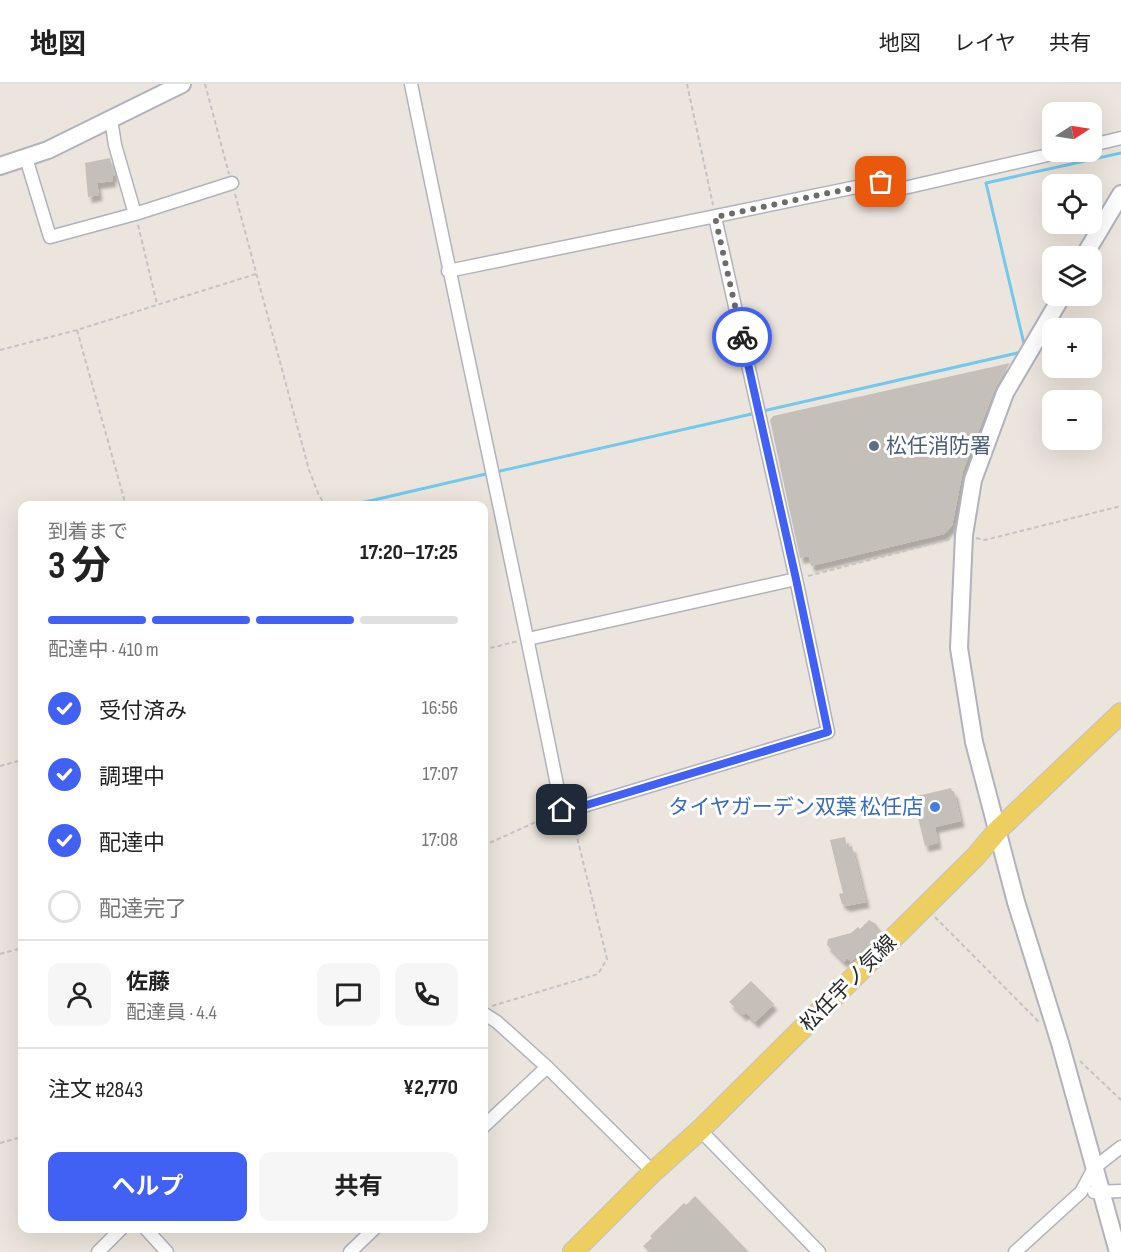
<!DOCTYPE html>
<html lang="ja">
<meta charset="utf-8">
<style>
:root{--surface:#fff;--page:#f6f6f6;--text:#222;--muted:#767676;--line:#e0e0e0;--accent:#4160f4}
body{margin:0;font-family:"Sofia Sans Condensed","Noto Sans JP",sans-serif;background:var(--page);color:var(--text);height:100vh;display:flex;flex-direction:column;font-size:22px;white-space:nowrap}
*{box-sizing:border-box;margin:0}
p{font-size:20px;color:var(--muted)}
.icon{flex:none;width:33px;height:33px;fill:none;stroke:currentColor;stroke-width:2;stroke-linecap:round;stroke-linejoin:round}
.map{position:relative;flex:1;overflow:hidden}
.drawer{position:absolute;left:18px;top:417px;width:470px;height:732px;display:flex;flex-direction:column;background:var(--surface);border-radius:12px;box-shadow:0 6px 24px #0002}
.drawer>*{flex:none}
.needle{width:39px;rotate:78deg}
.buttons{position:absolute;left:1042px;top:18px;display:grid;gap:12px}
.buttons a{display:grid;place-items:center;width:60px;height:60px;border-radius:12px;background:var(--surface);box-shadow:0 6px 24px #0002;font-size:30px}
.pin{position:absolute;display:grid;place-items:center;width:51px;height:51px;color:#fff;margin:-26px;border-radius:12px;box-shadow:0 3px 9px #0006}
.courier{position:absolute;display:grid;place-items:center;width:60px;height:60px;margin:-30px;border:4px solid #4160f4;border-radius:50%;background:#fff;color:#222;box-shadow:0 2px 8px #0007}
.summary em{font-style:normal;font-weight:700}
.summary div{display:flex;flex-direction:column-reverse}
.summary{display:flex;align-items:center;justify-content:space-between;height:102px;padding:0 30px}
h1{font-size:39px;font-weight:700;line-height:45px}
.bar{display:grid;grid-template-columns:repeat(4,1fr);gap:9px 6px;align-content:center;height:72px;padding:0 30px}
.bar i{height:8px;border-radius:4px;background:var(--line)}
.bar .active{background:var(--accent)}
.bar p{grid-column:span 4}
.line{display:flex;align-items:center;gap:15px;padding:0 30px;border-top:2px solid var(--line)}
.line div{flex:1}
.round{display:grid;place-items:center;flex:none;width:63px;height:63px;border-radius:12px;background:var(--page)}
ol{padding:0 30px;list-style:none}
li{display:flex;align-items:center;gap:18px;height:66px}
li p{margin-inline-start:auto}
li .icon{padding:6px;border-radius:50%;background:var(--accent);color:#fff;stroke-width:4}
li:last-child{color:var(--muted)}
li i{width:33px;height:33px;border:3px solid var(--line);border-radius:50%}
.action{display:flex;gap:12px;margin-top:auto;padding:12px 30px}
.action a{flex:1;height:69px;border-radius:12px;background:var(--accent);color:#fff;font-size:24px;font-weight:700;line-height:69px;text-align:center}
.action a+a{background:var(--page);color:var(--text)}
header{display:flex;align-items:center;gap:36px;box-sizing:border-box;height:84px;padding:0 30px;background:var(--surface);border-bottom:2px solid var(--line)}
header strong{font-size:28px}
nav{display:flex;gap:33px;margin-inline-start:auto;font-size:21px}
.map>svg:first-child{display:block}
</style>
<header>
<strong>地図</strong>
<nav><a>地図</a><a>レイヤ</a><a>共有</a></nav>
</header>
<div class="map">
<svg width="1121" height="1168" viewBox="0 0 1121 1168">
<defs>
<filter id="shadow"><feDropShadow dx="3.5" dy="6" stdDeviation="1.5" flood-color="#0004"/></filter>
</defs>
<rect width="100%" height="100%" fill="#ece5dd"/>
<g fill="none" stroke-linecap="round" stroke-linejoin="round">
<!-- stream -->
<path stroke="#72c9eb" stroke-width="3" d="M1025,264L986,99L1121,69
M763,327L1022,268
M496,388L756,329
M348,422L490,389"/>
</g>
<!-- building -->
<path fill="#c4bfb9" filter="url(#shadow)" d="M110,74L115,92H112L113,97L97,99L99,111L88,113L85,79Z
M1010,279L995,305L963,387L952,442L944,450L811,482L809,472L800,474L770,336L773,332Z
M951,704L952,707H954L961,737L935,743L938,759L925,762L913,713Z
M845,753L847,763L852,762L866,818L846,822L845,820H842L839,810L843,809L830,756Z
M869,836L876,840L882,849L851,878L847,874L844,878L827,861L828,855L851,849L858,843L860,845Z
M751,897L774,920L755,938L746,929L743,931L729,918Z
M695,1112L749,1168H649L643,1162L652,1154L650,1152L684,1119L686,1121Z"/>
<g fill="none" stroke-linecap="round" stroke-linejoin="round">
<defs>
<path id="street" d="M411,0C460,242 514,483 562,726H570L828,648L796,495L715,133
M111,35L115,61L135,130
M1092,61L1121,54
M26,74L50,153L135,130L232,99
M448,187L881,98L891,107L1061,68
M528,555L796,495
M483,929L497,938L547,983L653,1088
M483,1043L547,983
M700,1046L819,1168
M1094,1108L1121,1107
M145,1144L167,1168
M98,1168L122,1144
M350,1168L375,1144
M1015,1168L1081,1108L1094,1084L1121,1063"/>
<path id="secondary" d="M0,82L48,66L182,0
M1084,172L1121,110
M1062,212L1005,309L973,396L964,451L959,564L974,658L1016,818L1060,959L1118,1168"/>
<path id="primary" d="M573,1168L653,1088L700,1046L976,772L998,746L1121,629"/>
</defs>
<!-- street casing -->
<use href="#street" stroke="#b0b3bd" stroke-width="15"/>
<!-- secondary casing -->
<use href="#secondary" stroke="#b0b3bd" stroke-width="20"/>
<!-- primary casing -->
<use href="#primary" stroke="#c3c3c3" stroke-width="22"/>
<!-- path -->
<path stroke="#c3c3c3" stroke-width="2" stroke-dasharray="4.5 3" stroke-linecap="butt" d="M205,0L229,90
M687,0L713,121
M235,110L309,386L318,409L325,422
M138,141L157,220
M77,246L126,422
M0,266L77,246L256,190
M976,454L985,456L1121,422
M808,492L950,455
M483,566L518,557
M0,682L22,676
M483,762L551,731
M935,833L1039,938
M0,870L22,864
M492,922L598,890L607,875L573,737
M1080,977L1121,1016
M0,1059L22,1053"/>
<!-- street -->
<use href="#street" stroke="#fff" stroke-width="12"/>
<!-- secondary -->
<use href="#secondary" stroke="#fff" stroke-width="16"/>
<!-- primary -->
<use href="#primary" stroke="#ecce61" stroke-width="20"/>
</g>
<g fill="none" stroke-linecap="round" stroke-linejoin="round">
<!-- done -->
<path stroke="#6e6b69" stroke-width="6" stroke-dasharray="0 10.8" d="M742,253L715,133L881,98"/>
<!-- route -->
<path stroke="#4160f4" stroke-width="8" d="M562,726H570L828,648L796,495L742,253"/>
</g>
<!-- markers -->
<circle fill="#5c6f8a" stroke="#fff" stroke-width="2" cx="874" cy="362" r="6"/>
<circle fill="#3f7fe0" stroke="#fff" stroke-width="2" cx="935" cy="723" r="6"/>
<g text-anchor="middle" stroke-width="6" stroke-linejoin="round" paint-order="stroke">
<!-- service labels -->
<g font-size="21" fill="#4e5e75" stroke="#fff" text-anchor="start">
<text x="886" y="369">松任消防署</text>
</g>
<!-- shop labels -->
<g font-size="21" fill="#366cbe" stroke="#fff" text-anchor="end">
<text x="923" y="730">タイヤガーデン双葉 松任店</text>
</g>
<!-- street labels -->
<g font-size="21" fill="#2a2a2a" stroke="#fff">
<text transform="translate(848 899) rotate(-45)" y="7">松任宇ノ気線</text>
</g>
</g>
</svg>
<div class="buttons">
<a><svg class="needle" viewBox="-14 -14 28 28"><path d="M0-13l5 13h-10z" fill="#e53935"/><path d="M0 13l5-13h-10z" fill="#767676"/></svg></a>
<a><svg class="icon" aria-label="locate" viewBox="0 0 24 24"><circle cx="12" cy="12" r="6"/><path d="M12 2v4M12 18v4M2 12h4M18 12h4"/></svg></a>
<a><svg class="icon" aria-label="layers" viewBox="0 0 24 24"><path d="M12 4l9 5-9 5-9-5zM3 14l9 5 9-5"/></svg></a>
<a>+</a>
<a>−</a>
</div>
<div class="pin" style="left:881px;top:98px;background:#ea580c"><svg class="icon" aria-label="bag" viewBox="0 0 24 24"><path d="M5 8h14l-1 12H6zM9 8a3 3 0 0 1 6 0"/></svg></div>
<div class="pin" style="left:562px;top:726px;background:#1f2937"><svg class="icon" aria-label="home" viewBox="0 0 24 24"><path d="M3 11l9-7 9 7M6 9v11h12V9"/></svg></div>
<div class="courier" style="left:742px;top:253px"><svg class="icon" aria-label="bike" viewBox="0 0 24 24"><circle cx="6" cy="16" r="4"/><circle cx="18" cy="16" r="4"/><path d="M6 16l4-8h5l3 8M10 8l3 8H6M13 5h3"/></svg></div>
<section class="drawer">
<div class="summary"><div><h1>3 分</h1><p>到着まで</p></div><em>17:20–17:25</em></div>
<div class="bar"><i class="active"></i><i class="active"></i><i class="active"></i><i></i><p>配達中 · 410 m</p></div>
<ol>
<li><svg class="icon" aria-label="check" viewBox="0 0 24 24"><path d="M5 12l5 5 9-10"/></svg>受付済み<p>16:56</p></li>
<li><svg class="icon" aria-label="check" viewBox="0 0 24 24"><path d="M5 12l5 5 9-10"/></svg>調理中<p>17:07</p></li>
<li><svg class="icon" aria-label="check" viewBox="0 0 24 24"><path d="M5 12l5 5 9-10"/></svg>配達中<p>17:08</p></li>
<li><i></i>配達完了</li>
</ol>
<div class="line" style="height:108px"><a class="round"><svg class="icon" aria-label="person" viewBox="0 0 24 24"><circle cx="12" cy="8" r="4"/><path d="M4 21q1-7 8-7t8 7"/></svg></a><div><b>佐藤</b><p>配達員 · 4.4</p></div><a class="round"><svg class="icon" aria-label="chat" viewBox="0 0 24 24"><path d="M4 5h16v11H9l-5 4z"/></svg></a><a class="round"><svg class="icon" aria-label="phone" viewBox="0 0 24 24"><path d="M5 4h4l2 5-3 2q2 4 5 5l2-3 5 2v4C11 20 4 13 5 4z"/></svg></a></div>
<div class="line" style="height:78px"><div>注文 #2843</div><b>¥2,770</b></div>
<div class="action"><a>ヘルプ</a><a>共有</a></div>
</section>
</div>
